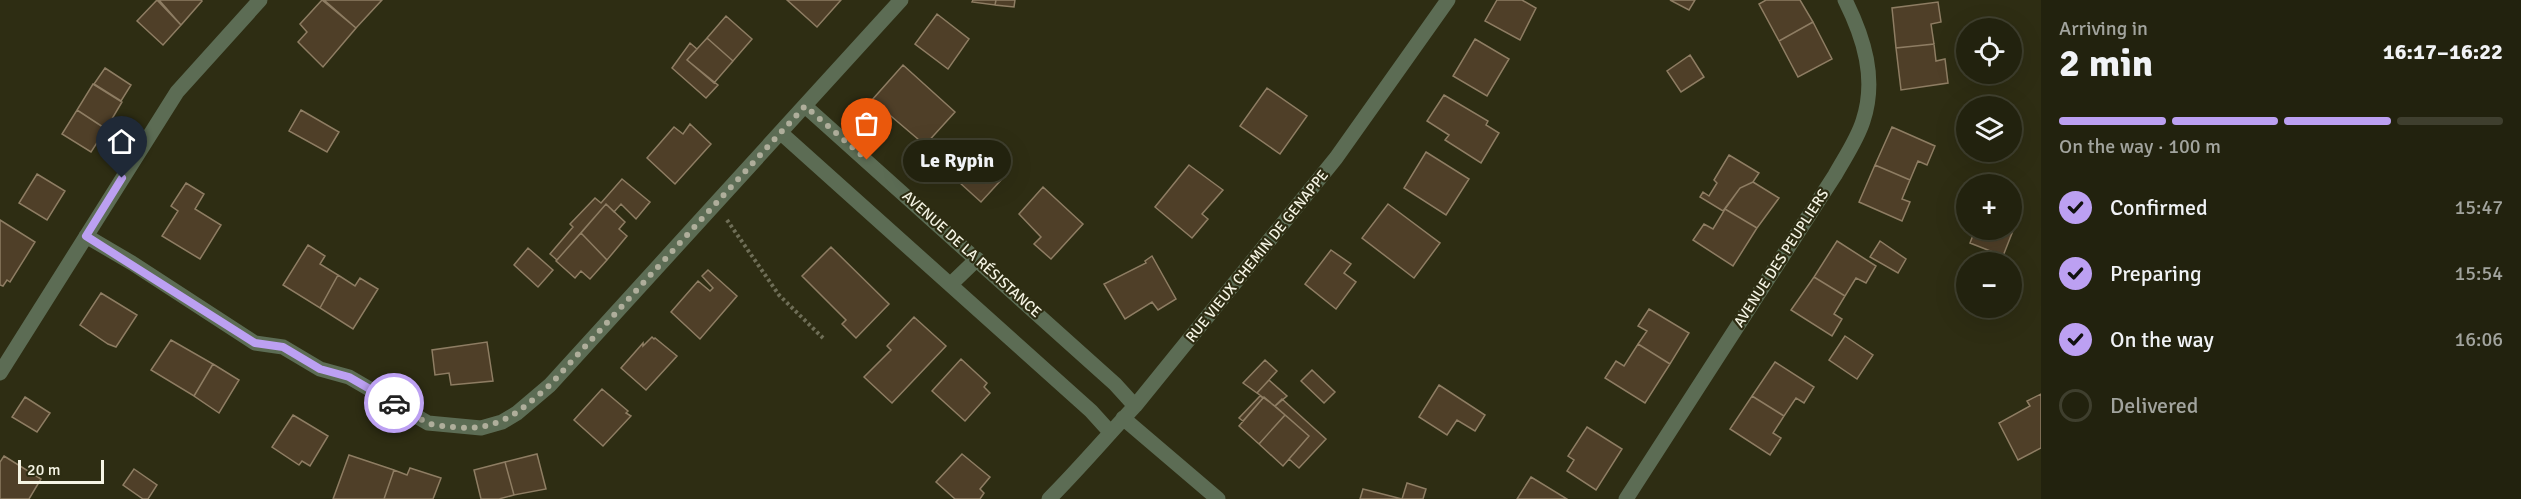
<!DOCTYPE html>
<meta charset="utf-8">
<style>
:root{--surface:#22220e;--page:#2e2f1c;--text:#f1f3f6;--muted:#a2a49e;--line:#3f3f2e;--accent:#bca0f2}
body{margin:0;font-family:Signika,sans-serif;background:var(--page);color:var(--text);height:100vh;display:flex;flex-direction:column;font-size:22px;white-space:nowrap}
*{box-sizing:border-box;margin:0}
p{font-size:20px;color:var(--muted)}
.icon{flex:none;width:33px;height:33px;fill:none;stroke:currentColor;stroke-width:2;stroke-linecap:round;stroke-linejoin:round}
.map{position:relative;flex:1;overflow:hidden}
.details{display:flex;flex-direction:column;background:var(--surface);width:480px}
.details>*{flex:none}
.buttons{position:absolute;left:1956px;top:18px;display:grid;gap:12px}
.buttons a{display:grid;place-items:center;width:66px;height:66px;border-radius:50%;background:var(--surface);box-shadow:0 6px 24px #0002,0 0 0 2px var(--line);font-size:30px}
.scale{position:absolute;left:18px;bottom:15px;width:86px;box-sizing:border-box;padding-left:6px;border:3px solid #f5f4e4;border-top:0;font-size:16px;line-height:21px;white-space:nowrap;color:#f5f4e4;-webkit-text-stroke:4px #2e2d13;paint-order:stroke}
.pin{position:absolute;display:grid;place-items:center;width:51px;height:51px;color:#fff;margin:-62px -26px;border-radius:50% 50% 50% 0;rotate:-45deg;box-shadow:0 0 6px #0007}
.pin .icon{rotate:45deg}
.courier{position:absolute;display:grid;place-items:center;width:60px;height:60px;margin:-30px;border:4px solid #bca0f2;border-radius:50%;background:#fff;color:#222;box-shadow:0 2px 8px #0007}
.bubble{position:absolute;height:42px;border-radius:21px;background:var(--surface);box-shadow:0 6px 24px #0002,0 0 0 2px var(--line);font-size:20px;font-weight:800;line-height:42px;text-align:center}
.summary em{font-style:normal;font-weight:800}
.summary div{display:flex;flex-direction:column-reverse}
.summary{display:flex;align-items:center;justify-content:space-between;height:102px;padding:0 18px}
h1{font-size:39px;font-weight:800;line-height:45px}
.bar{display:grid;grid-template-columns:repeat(4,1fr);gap:9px 6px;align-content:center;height:72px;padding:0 18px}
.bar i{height:8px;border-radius:4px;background:var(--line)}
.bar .on{background:var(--accent)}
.bar p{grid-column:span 4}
ol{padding:0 18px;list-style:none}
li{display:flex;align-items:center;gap:18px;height:66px}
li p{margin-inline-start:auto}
li .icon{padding:6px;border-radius:50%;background:var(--accent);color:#111;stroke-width:4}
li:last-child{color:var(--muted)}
li i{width:33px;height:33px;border:3px solid var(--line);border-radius:50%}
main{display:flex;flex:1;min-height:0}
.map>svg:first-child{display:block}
</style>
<main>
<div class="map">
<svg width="2041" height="499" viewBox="0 0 2041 499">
<rect width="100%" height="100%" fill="#2e2d13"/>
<!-- building -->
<path fill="#4f3f28" stroke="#8e7d63" stroke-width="1.5" d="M157,0L181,25L163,45L137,21Z
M159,0H201L202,1L181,25Z
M322,0L356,28L323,67L298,42L307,32L300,24Z
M324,0H382L356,28Z
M787,0H841L817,27Z
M973,0H996L995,5L972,2Z
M996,0H1015L1014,7L995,5Z
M1497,0H1522L1536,8L1520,40L1485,21Z
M1670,0H1695L1689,10Z
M1766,0H1800L1813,22L1779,41L1759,4Z
M1938,2L1941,22L1931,24L1934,44L1896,48L1892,8Z
M937,14L969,39L948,69L915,44Z
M726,16L752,39L733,61L707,38Z
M1813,22L1832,59L1798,77L1779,41Z
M707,38L733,61L714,83L687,60Z
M1475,39L1509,59L1487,96L1453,76Z
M690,43L697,49L687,60L718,85L706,98L672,68Z
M1934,44L1936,61L1945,59L1948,83L1901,90L1896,48Z
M1690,55L1704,77L1681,92L1667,71Z
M903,65L955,112L925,145L872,100Z
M105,68L131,85L121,101L94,84Z
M93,84L122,102L106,129L77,110Z
M1267,88L1307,116L1280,154L1240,126Z
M1444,95L1488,121L1486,125L1499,133L1481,163L1445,140L1449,135L1427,121Z
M77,110L106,129L91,152L62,134Z
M301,110L339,132L327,152L289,131Z
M2012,113L2018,115L2012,135Z
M690,124L711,144L675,184L647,158L674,127L683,134Z
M1892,127L1935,146L1927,165L1918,161L1910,180L1875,165Z
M979,145L999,162L993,170L1002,179L981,202L949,173L969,150L973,152Z
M1426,152L1469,179L1446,215L1404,188Z
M1729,155L1759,173L1753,182L1740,188L1723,211L1700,197L1703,192L1709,196L1717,183L1714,180Z
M1189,165L1223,190L1202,214L1208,219L1192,238L1155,207Z
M1875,165L1910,180L1902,199L1910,202L1902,221L1859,202Z
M37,174L65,191L47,220L19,203Z
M622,179L650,202L636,219L621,204L614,212L606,204L557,260L550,254L573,227L570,224L595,198L601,203Z
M1753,182L1779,198L1757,228L1725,209L1740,188Z
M186,183L204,194L195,209L221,225L200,259L162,236L178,211L171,206Z
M1043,187L1083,224L1051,259L1034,244L1041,237L1019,214Z
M606,204L625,222L619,229L627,236L607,260L581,233Z
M1388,204L1440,243L1414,278L1362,238Z
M1725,209L1757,228L1733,266L1693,240L1704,224L1713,229Z
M0,220L35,242L10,282L7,280L3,286L0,285Z
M2012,227L2014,228L2003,256L1970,243L1975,230H2012Z
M581,233L607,260L590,279L581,271L575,278L556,261Z
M1837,241L1876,266L1866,283L1856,278L1845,296L1814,277Z
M1880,241L1906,259L1898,273L1870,257Z
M308,245L325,256L320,264L338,275L320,308L283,285Z
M831,247L889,304L856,338L842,324L846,320L802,276Z
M528,248L553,270L538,287L514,265Z
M1331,250L1351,264L1344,273L1356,282L1336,309L1305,284Z
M1152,256L1176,299L1158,310L1152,302L1125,319L1104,284L1146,263L1145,261Z
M708,270L737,296L700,339L671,312L698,281L710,291L713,288L702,276Z
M338,275L355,286L360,278L378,289L353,329L320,308Z
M1814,277L1845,296L1834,314L1842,319L1832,336L1791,310Z
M101,293L137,315L116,347L108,344L80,325Z
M1649,309L1689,333L1670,364L1638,344L1647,331L1638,326Z
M914,317L946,346L892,403L864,377L891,350L887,346Z
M1845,336L1873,355L1857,379L1829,360Z
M652,337L654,339L655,338L677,356L646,390L621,368L643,343V346Z
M171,340L213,364L194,396L151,370Z
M487,342L493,381L451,385L449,373L435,375L432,350Z
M1638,344L1670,364L1645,403L1605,378L1616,361L1624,366Z
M961,359L987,383L984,387L990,393L965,421L932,391Z
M1265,360L1277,371L1257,393L1243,383Z
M1775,362L1814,387L1804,403L1796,398L1784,416L1752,396Z
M213,364L239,380L219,413L194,396Z
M1312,370L1335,392L1324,403L1301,381Z
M1269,380L1287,396L1275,406L1257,393Z
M1439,385L1485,415L1475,431L1457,420L1447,435L1419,417Z
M602,389L628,411L626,413L631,416L603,446L574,420Z
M2041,394V448L2018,460L1999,423L2030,406L2027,401Z
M1260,396L1263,398L1243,421L1239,418Z
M1752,396L1784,416L1773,433L1781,438L1770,455L1730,429Z
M25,397L50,413L37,432L12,417Z
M1264,397L1285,415L1259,444L1239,426Z
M1282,399L1326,439L1299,468L1289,459L1309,436L1275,406Z
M293,415L328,436L310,466L302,461L299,465L272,447Z
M1285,415L1309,436L1283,466L1259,444Z
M1587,427L1622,449L1596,490L1567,471L1574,460L1568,456Z
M537,454L546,489L514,495L505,462Z
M962,454L990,477L980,489L984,493L980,499H955L936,482Z
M349,455L394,470L384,499H333Z
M4,456L41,479L29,499H0V462Z
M505,462L514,495L499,499H481L474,470Z
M410,468L441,478L433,499H384L394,470L407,475Z
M134,469L157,485L148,499H143L123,485Z
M1531,477L1567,499H1517Z
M1407,483L1426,489L1423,499H1402Z
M1363,489L1402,499H1360Z"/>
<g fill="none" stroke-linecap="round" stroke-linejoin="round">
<!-- path -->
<path stroke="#6f6e57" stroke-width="4" stroke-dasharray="3 3" stroke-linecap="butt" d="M727,220L779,295L823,338"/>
<!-- minor -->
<path stroke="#5c6c54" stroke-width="15" d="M805,106L1115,384L1135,406
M781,133L1091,411L1110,432
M86,236L132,263L255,343L283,347L320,369L349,377L428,423L481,428L502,422L517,413L550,385L901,0
M951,284L977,259
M0,373L177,92L260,0
M1123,418L1218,499
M1049,499C1079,469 1106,437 1135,406L1336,158L1448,0
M1626,499L1835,175C1845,157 1857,140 1863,121C1877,79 1864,38 1845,0"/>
</g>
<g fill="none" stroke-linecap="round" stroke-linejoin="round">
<!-- done -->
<path stroke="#afae9b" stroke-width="6" stroke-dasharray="0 10.8" d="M394,403C404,409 415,416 426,422C433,426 444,426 453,427C498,432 518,413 550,385L805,106L867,160"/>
<!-- route -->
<path stroke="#bca0f2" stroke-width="8" d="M122,178L86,236L255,343L283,347L320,369L349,377L394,403"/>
</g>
<g text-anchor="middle" stroke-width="4.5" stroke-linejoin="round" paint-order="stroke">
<!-- street labels -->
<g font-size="15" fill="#f5f4e4" stroke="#2e2d13">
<text transform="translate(972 254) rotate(42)" y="5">AVENUE DE LA RÉSISTANCE</text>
<text transform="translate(1257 256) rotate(-51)" y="5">RUE VIEUX CHEMIN DE GENAPPE</text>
<text transform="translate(1781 258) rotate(-57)" y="5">AVENUE DES PEUPLIERS</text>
</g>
</g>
</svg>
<div class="buttons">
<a><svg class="icon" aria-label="locate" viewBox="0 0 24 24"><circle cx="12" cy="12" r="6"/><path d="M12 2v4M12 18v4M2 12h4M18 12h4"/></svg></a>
<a><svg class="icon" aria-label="layers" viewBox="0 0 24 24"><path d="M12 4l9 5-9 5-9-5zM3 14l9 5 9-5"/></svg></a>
<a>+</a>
<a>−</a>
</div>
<div class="scale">20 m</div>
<div class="pin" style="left:867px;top:160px;background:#ea580c"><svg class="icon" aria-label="bag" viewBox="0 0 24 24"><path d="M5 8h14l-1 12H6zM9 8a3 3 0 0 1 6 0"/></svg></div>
<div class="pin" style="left:122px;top:178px;background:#1f2937"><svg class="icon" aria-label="home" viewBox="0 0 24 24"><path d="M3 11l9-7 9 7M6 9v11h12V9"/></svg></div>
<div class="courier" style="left:394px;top:403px"><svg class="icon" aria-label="car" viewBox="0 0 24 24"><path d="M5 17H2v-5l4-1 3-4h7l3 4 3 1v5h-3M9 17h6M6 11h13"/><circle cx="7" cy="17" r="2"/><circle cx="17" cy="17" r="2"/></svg></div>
<div class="bubble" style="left:903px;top:140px;width:108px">Le Rypin</div>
</div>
<section class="details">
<div class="summary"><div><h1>2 min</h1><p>Arriving in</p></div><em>16:17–16:22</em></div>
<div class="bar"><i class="on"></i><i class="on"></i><i class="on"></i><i></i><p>On the way · 100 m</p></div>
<ol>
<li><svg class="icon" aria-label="check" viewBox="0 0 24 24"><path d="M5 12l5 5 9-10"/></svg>Confirmed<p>15:47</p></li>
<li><svg class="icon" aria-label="check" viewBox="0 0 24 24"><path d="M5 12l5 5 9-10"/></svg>Preparing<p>15:54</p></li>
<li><svg class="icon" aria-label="check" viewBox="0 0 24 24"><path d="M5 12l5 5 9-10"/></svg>On the way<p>16:06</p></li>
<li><i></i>Delivered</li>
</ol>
</section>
</main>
